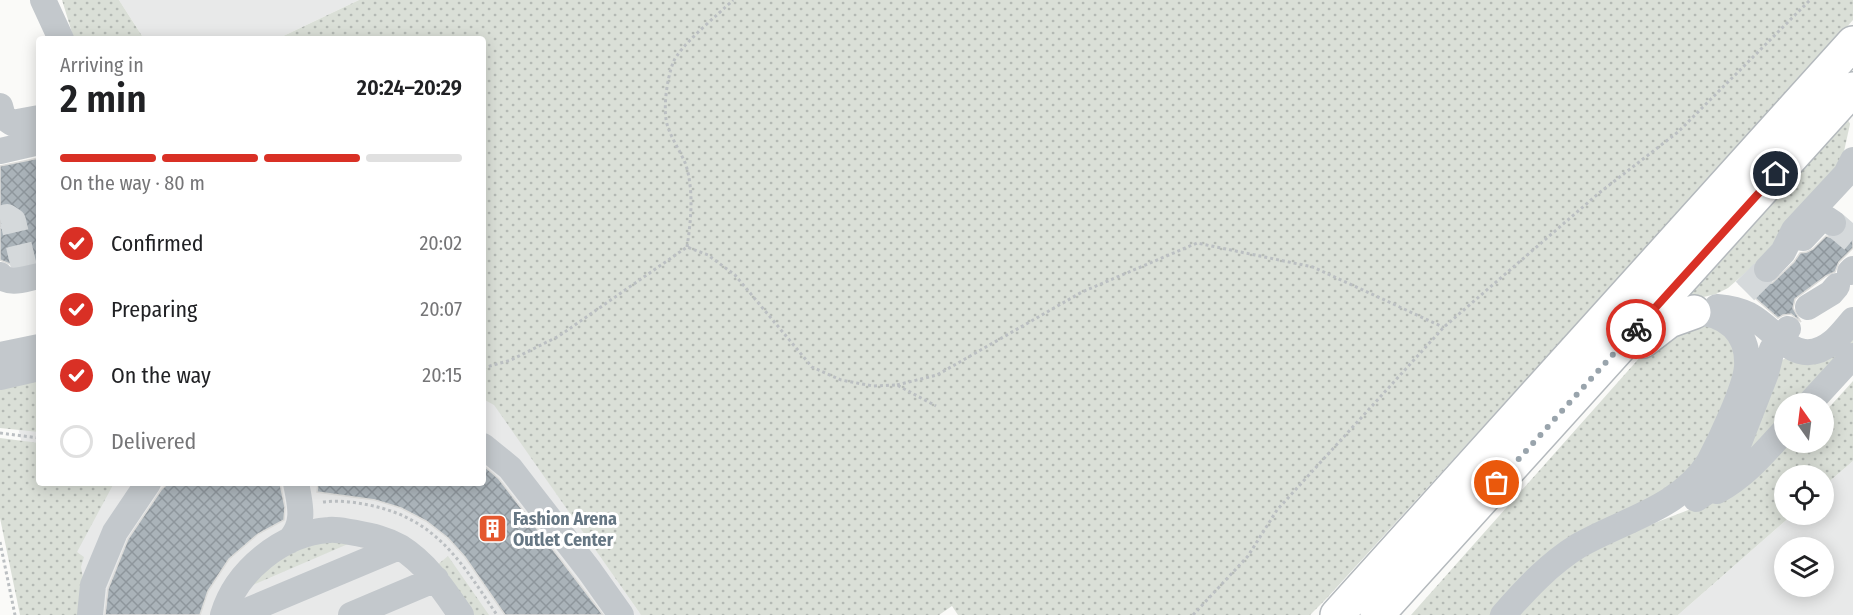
<!DOCTYPE html>
<meta charset="utf-8">
<style>
:root{--surface:#fff;--page:#f2f2f2;--text:#202124;--muted:#757577;--line:#e0e0e0;--accent:#d93025}
body{margin:0;font-family:"Fira Sans Condensed",sans-serif;background:var(--page);color:var(--text);height:100vh;display:flex;flex-direction:column;font-size:22px;white-space:nowrap}
*{box-sizing:border-box;margin:0}
p{font-size:20px;color:var(--muted)}
.icon{flex:none;width:33px;height:33px;fill:none;stroke:currentColor;stroke-width:2;stroke-linecap:round;stroke-linejoin:round}
.map{position:relative;flex:1;overflow:hidden}
.drawer{position:absolute;left:36px;top:36px;width:450px;height:450px;display:flex;flex-direction:column;background:var(--surface);border-radius:6px;box-shadow:0 3px 15px #0003}
.drawer>*{flex:none}
.needle{width:39px;rotate:346deg}
.fabs{position:absolute;left:1774px;top:393px;display:grid;gap:12px}
.fabs a{display:grid;place-items:center;width:60px;height:60px;border-radius:50%;background:var(--surface);box-shadow:0 3px 15px #0003;font-size:30px}
.pin{position:absolute;display:grid;place-items:center;width:51px;height:51px;color:#fff;margin:-26px;border:3px solid #fff;border-radius:50%;box-shadow:0 2px 6px #0007}
.courier{position:absolute;display:grid;place-items:center;width:60px;height:60px;margin:-30px;border:4px solid #d93025;border-radius:50%;background:#fff;color:#222;box-shadow:0 2px 8px #0007}
.summary em{font-style:normal;font-weight:600}
.summary div{display:flex;flex-direction:column-reverse}
.summary{display:flex;align-items:center;justify-content:space-between;height:102px;padding:0 24px}
h1{font-size:39px;font-weight:600;line-height:45px}
.bar{display:grid;grid-template-columns:repeat(4,1fr);gap:9px 6px;align-content:center;height:72px;padding:0 24px}
.bar i{height:8px;border-radius:4px;background:var(--line)}
.bar .current{background:var(--accent)}
.bar p{grid-column:span 4}
ol{padding:0 24px;list-style:none}
li{display:flex;align-items:center;gap:18px;height:66px}
li p{margin-inline-start:auto}
li .icon{padding:6px;border-radius:50%;background:var(--accent);color:#fff;stroke-width:4}
li:last-child{color:var(--muted)}
li i{width:33px;height:33px;border:3px solid var(--line);border-radius:50%}
.map>svg:first-child{display:block}
</style>
<div class="map">
<svg width="1853" height="615" viewBox="0 0 1853 615">
<defs>
<pattern id="grass-dots" width="8" height="8" patternUnits="userSpaceOnUse" patternTransform="scale(1.5)"><rect width="8" height="8" fill="#dadfd7"/><path d="M2 2h.1M6 6h.1" fill="none" stroke="#b4b9b4" stroke-width="1.8" stroke-linecap="round"/></pattern>
<pattern id="building-cross-hatch" width="8" height="8" patternUnits="userSpaceOnUse" patternTransform="scale(1.5)"><rect width="8" height="8" fill="#aab3b9"/><path d="M0 0l8 8M0 8l8-8" fill="none" stroke="#8e969c"/></pattern>
</defs>
<rect width="100%" height="100%" fill="#fafaf8"/>
<!-- built -->
<path fill="#e8e9e9" fill-rule="evenodd" d="M119,0H359L277,39H144Z
M483,399L494,404L641,615H63L13,406L39,400V483H483Z
M1853,461V615H1678L1792,515L1824,514V486ZM1785,548H1824V586H1785Z"/>
<!-- grass -->
<path fill="url(#grass-dots)" d="M62,0H119L144,39H74Z
M359,0H1853V20L1327,598L1310,615H958L952,606L939,615H641L494,405L483,399V39H277Z
M1848,120L1850,124L1843,156L1821,192L1752,267L1728,288L1716,294L1695,299L1690,297L1689,295Z
M1708,324L1727,336L1734,346L1738,370L1707,449L1681,482L1527,573L1490,615H1411L1658,337Z
M1853,329V345L1799,403L1785,404V418L1751,455L1744,449L1782,360Z
M39,380V432L0,428V388Z
M1853,381V461L1824,486V476H1785V514L1792,515L1678,615H1515L1577,559L1634,531L1709,502L1785,442H1824V413Z
M0,438L39,443V483H114L77,552L84,557L81,567L85,589L81,615H20L0,518Z
M319,539L348,544L246,588L264,566Z
M448,556L489,615H471L436,566Z"/>
<!-- building -->
<path fill="url(#building-cross-hatch)" stroke="#dcdcda" stroke-width="1.5" d="M39,158V261L12,265L0,260V166Z
M1848,224L1853,229V248L1839,262L1835,272L1826,276L1795,299L1793,308L1801,322L1791,314L1783,315L1778,318L1739,284L1752,270L1757,280L1764,284L1772,283L1794,262L1800,253L1807,252L1813,249L1826,236L1833,238L1840,236L1846,231Z
M483,465L499,479L603,615H505L465,557L448,538L426,521L401,508L375,500L317,492L318,483H483Z
M168,483H280L285,507L284,520L258,534L229,559L208,591L200,615H105L108,589L128,539L161,490Z"/>
<g fill="none" stroke-linecap="round" stroke-linejoin="round">
<!-- minor-tunnel -->
<path stroke="#d5d9db" stroke-width="26" stroke-dasharray="26 13" stroke-linecap="butt" d="M0,219L7,217L13,221L24,267
M1833,223L1853,240
M1745,291L1767,269"/>
<defs>
<path id="highway" d="M1643,341L1669,321L1694,312
M1337,615L1853,43
M1377,615L1853,89"/>
</defs>
<!-- highway casing -->
<use href="#highway" stroke="#b4b9bd" stroke-width="36"/>
<!-- path -->
<path stroke="#bbbfc2" stroke-width="3" stroke-dasharray="3 3" stroke-linecap="butt" d="M687,247C691,220 694,192 686,165C681,152 672,140 668,127C662,112 667,78 673,63C679,46 719,14 733,0
M483,368L511,360L559,336L687,247L708,255L735,275L812,367L841,380L873,386L897,385L936,406
M897,385L937,375L1082,292L1197,243L1313,267L1443,327
M0,433L39,438
M323,502C338,500 354,502 369,505C437,519 461,562 497,615
M0,542L15,615
M1193,615L1248,556L1277,510L1444,327L1599,193L1678,132L1810,0"/>
<!-- minor -->
<path stroke="#c3c8cc" stroke-width="26" d="M43,0L61,39
M0,106L3,117L12,123L39,118
M0,151L39,142
M1803,238L1818,222L1827,219L1833,223
M1767,269L1783,252L1794,230L1846,174L1853,160
M1850,272L1853,269
M0,275C9,286 27,278 39,276
M1717,307C1728,308 1739,310 1749,315C1779,331 1796,372 1834,341C1841,335 1847,327 1853,320
M1808,307L1831,293L1837,286
M0,355L39,347
M0,377L39,368
M1809,404L1853,356
M483,446L510,468L589,570L621,615
M1717,491C1745,476 1764,453 1785,430
M1696,499L1716,485L1733,458L1766,373L1772,349L1788,329
M289,541C306,524 300,504 296,483
M90,615L93,585L115,532L148,483
M223,615C236,571 282,533 329,530C338,529 347,532 356,533C372,536 386,539 400,547C427,564 443,589 461,615
M237,615L399,547
M351,615L436,579
M1503,615C1526,589 1549,564 1578,546C1623,520 1680,508 1709,462C1720,441 1745,389 1747,367C1749,332 1726,313 1694,312"/>
<!-- highway -->
<use href="#highway" stroke="#fff" stroke-width="33"/>
</g>
<g fill="none" stroke-linecap="round" stroke-linejoin="round">
<!-- done -->
<path stroke="#99a4ac" stroke-width="6" stroke-dasharray="0 10.8" d="M1497,483L1636,329"/>
<!-- route -->
<path stroke="#d93025" stroke-width="8" d="M1636,329L1776,174"/>
</g>
<!-- icons -->
<defs>
<symbol id="building-square" viewBox="-11 -11 22 22"><rect x="-9" y="-9" width="18" height="18" rx="4" fill="#e4572e" stroke="#fff"/><path d="M-4-6H4V6H1V3H-1V6H-4ZM-2.5-4.3h1.7v1.8h-1.7ZM.8-4.3h1.7v1.8H.8ZM-2.5-1h1.7V.8h-1.7ZM.8-1h1.7V.8H.8Z" fill="#fff"/></symbol>
</defs>
<g fill-rule="evenodd">
<use href="#building-square" x="476" y="512" width="33" height="33"/>
</g>
<g text-anchor="middle" stroke-width="6" stroke-linejoin="round" paint-order="stroke">
<!-- poi labels -->
<g font-size="18" font-weight="bold" fill="#657683" stroke="#fff" text-anchor="start">
<text x="513" y="525">Fashion Arena<tspan x="513" dy="21">Outlet Center</tspan></text>
</g>
</g>
</svg>
<div class="fabs">
<a><svg class="needle" viewBox="-14 -14 28 28"><path d="M0-13l5 13h-10z" fill="#e53935"/><path d="M0 13l5-13h-10z" fill="#757577"/></svg></a>
<a><svg class="icon" aria-label="locate" viewBox="0 0 24 24"><circle cx="12" cy="12" r="6"/><path d="M12 2v4M12 18v4M2 12h4M18 12h4"/></svg></a>
<a><svg class="icon" aria-label="layers" viewBox="0 0 24 24"><path d="M12 4l9 5-9 5-9-5zM3 14l9 5 9-5"/></svg></a>
</div>
<div class="pin" style="left:1497px;top:483px;background:#ea580c"><svg class="icon" aria-label="bag" viewBox="0 0 24 24"><path d="M5 8h14l-1 12H6zM9 8a3 3 0 0 1 6 0"/></svg></div>
<div class="pin" style="left:1776px;top:174px;background:#1f2937"><svg class="icon" aria-label="home" viewBox="0 0 24 24"><path d="M3 11l9-7 9 7M6 9v11h12V9"/></svg></div>
<div class="courier" style="left:1636px;top:329px"><svg class="icon" aria-label="bike" viewBox="0 0 24 24"><circle cx="6" cy="16" r="4"/><circle cx="18" cy="16" r="4"/><path d="M6 16l4-8h5l3 8M10 8l3 8H6M13 5h3"/></svg></div>
<section class="drawer">
<div class="summary"><div><h1>2 min</h1><p>Arriving in</p></div><em>20:24–20:29</em></div>
<div class="bar"><i class="current"></i><i class="current"></i><i class="current"></i><i></i><p>On the way · 80 m</p></div>
<ol>
<li><svg class="icon" aria-label="check" viewBox="0 0 24 24"><path d="M5 12l5 5 9-10"/></svg>Confirmed<p>20:02</p></li>
<li><svg class="icon" aria-label="check" viewBox="0 0 24 24"><path d="M5 12l5 5 9-10"/></svg>Preparing<p>20:07</p></li>
<li><svg class="icon" aria-label="check" viewBox="0 0 24 24"><path d="M5 12l5 5 9-10"/></svg>On the way<p>20:15</p></li>
<li><i></i>Delivered</li>
</ol>
</section>
</div>
